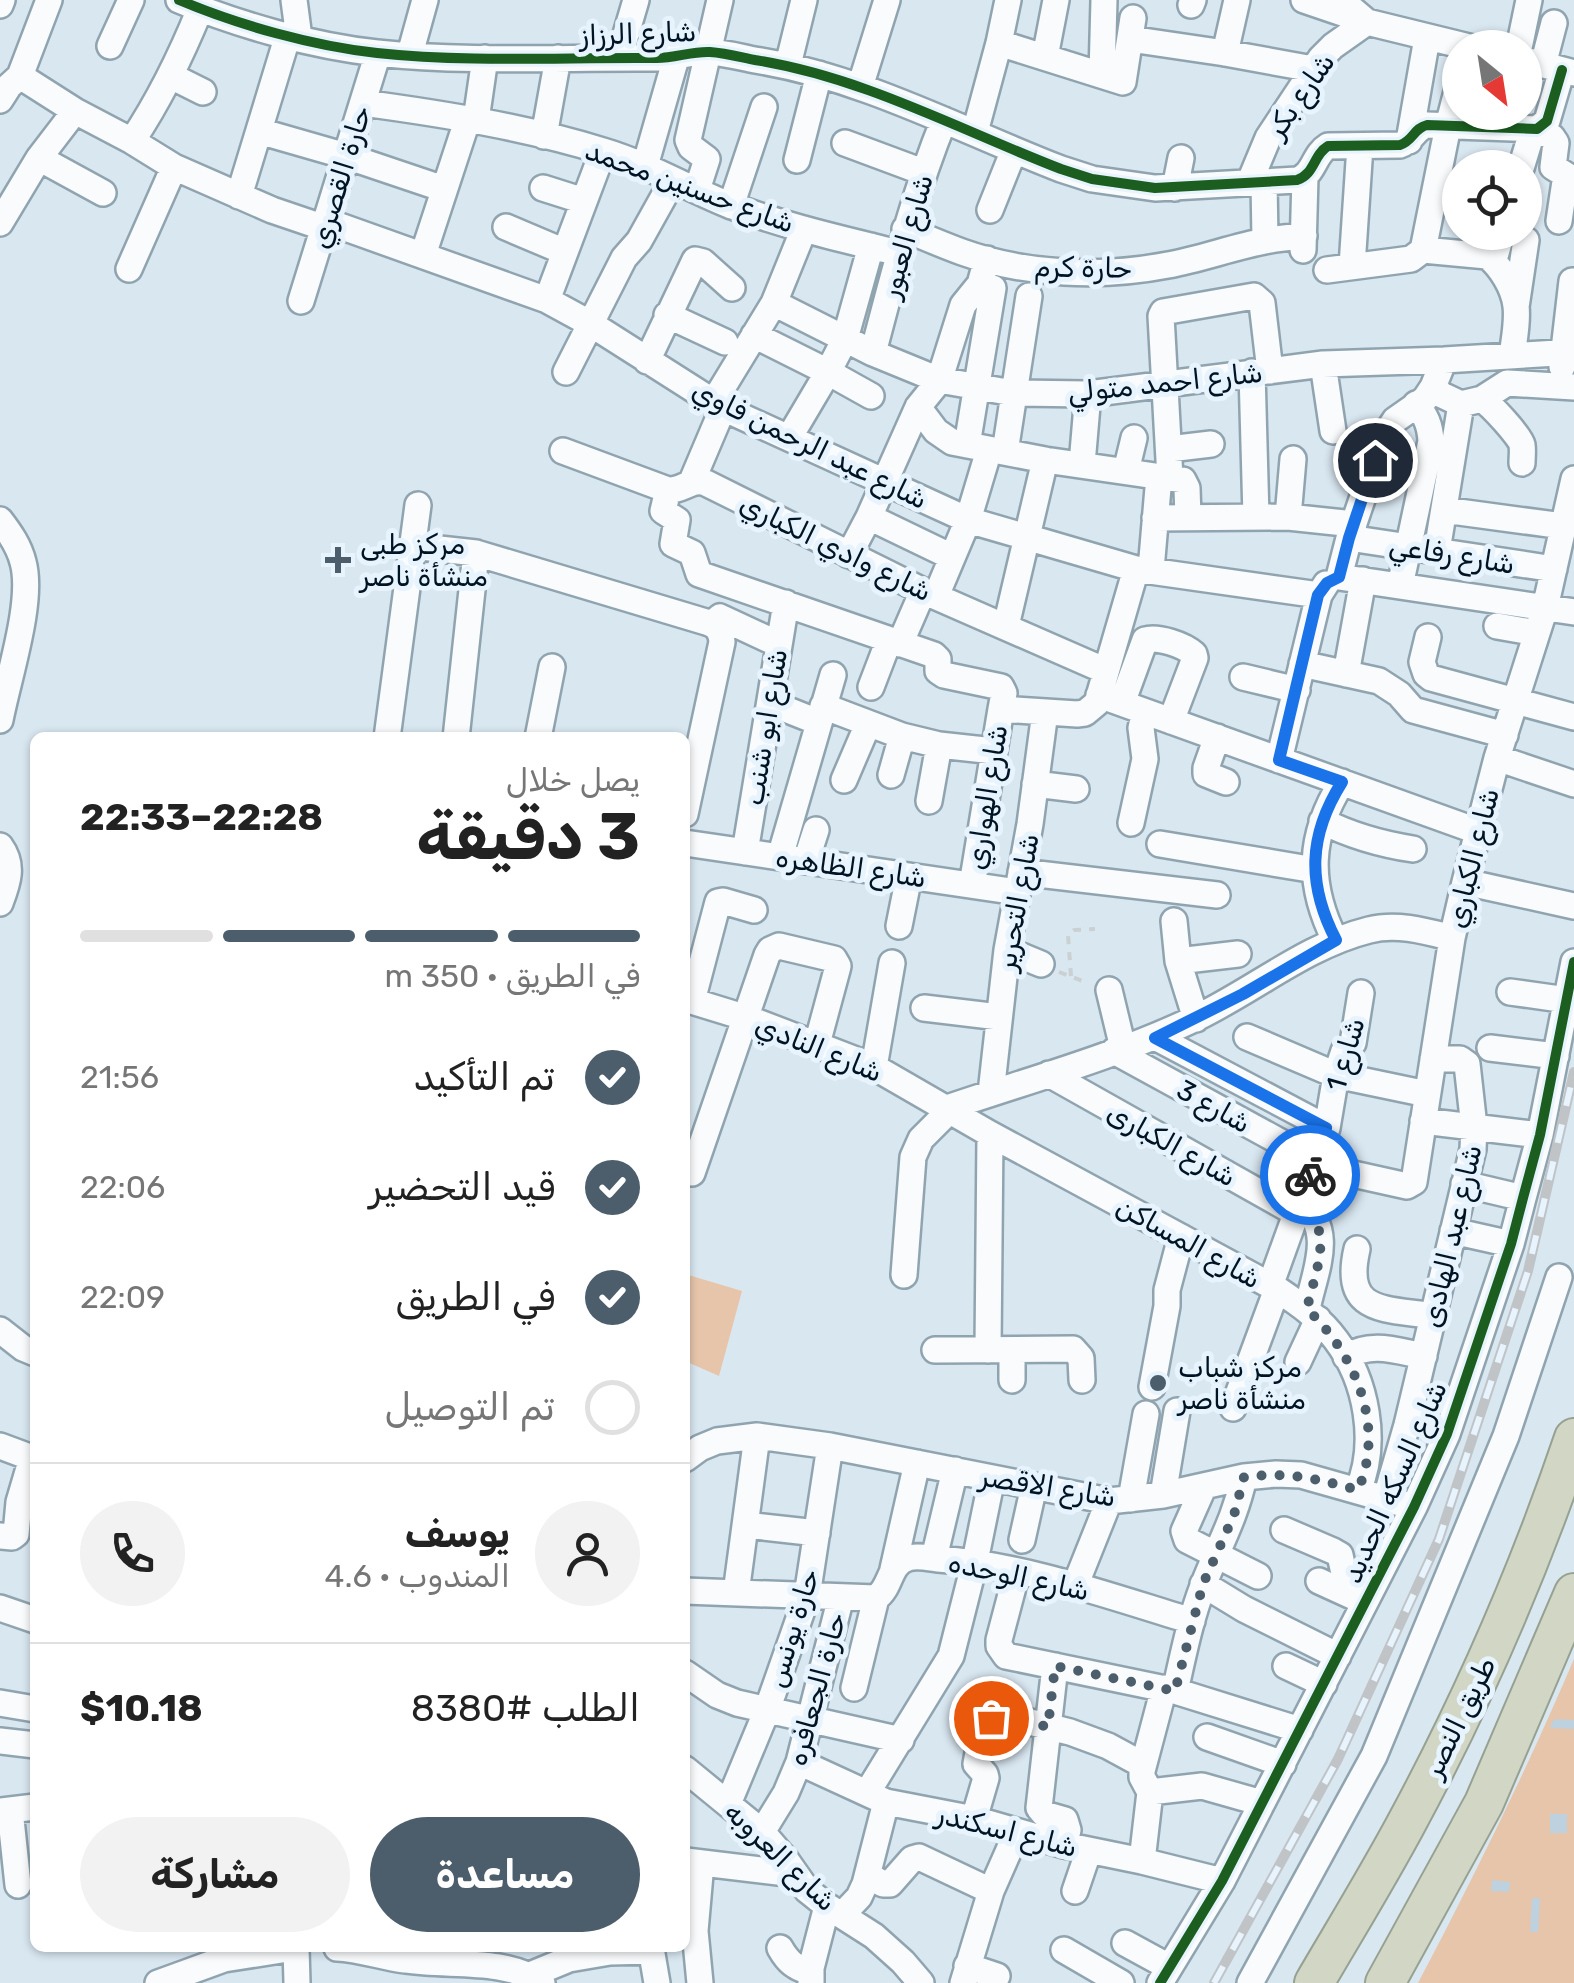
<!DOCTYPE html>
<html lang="ar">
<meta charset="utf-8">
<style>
:root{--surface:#fff;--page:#f2f2f2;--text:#222;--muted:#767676;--line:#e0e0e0;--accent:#4c5e6c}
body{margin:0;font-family:Rubik,"Noto Sans Arabic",sans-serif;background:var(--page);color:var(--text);direction:rtl;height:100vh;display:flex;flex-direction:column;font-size:38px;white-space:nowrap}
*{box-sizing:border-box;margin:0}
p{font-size:32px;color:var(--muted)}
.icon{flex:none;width:55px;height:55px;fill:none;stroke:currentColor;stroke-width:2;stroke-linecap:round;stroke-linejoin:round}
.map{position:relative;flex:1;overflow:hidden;direction:ltr}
.panel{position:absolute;left:30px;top:732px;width:660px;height:1220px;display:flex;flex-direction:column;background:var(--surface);border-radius:15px;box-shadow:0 2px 8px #0004;direction:rtl}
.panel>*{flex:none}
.needle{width:65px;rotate:150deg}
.buttons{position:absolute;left:1442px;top:30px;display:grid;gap:20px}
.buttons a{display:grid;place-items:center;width:100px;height:100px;border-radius:50%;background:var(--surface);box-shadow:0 2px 8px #0004;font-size:50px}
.pin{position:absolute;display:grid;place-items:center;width:85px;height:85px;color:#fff;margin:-42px;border:5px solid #fff;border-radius:50%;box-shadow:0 2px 10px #0007}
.courier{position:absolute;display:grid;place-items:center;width:100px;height:100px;margin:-50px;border:8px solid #1a73e8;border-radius:50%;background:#fff;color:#222;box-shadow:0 2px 12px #0007}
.head em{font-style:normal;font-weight:700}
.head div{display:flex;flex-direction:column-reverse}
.head{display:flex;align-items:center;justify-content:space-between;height:170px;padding:0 50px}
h1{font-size:65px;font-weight:700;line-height:75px}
.bar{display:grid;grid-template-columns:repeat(4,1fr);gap:15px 10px;align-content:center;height:120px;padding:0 50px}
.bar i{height:12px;border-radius:8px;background:var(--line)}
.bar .on{background:var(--accent)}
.bar p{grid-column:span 4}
.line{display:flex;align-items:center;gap:25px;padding:0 50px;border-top:2px solid var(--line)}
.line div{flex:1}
.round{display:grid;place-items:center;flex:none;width:105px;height:105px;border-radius:52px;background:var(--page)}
ol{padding:0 50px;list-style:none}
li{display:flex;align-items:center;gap:30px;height:110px}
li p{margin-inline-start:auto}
li .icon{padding:10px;border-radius:50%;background:var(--accent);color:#fff;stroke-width:4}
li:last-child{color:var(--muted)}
li i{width:55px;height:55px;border:5px solid var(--line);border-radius:50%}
.button{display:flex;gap:20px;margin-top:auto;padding:20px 50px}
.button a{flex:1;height:115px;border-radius:60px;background:var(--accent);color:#fff;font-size:40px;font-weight:700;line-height:115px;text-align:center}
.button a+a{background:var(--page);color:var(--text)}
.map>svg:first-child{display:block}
</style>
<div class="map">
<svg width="1574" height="1983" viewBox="0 0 1574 1983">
<rect width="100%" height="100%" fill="#d9e7f1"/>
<!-- green -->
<path fill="#e6c5aa" d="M685,1274L742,1291L719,1376L685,1361Z
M1574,1659V1983H1418C1474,1877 1527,1769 1574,1659Z"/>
<!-- building -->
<path fill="#bdd1de" d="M1554,1719L1574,1720V1729L1550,1728Z
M1550,1814H1567V1833H1550Z
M1492,1880L1510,1882L1509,1892L1491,1891Z
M1532,1898H1540L1538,1932H1530Z"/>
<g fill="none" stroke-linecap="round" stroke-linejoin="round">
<defs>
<path id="minor" d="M179,0C238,25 313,46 377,53C470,63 564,57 657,58C675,58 693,51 710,52C725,53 740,57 755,60C863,77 960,130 1061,169L1092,179L1155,188L1297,180C1315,174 1313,155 1328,146L1400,145C1413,141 1414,128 1427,125L1537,129L1547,121L1562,70
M294,0L299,38
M1304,0L1357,18
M1341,0L1367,22L1473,48
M0,5L2,0
M1191,5L1193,0
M1130,39L1225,53L1313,69
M999,43L1123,82L1133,18
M110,46L131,0
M1519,48L1529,0
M1225,53L1237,0
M410,54L425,0
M1045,57L1056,0
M619,58L636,0
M1525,60L1574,73
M788,65L804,0
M1543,65L1554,23
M1102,75L1104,0
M20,76L75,111L132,141L174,167L272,210L325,228
M171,76L203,92
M860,87L887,0
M0,100L9,86L20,76L49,0
M363,103C444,114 525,127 603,151C647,164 687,188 729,205C784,226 842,239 899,253
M476,120L485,58
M1537,129L1552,137L1556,143L1553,167L1566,175L1559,221
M259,131L346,156L444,189
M975,132L999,43L1008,0
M544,136L558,58
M132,141C160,99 181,56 200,9
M1409,141L1427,38
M845,143L923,172
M39,158L103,193
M797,160L819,74
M645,166L676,58
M1521,168L1533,129
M1250,181L1268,138L1321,58L1333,46L1367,22
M1264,181L1265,241
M543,188L584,201
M1175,188L1181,158
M697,190L707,159L691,147L688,140L720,0
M239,196L288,35
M731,206L764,107
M990,210L1014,150
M326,221L547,300L591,324L723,408L968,520L1136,569L1319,595
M0,223L39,158L75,111
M506,227L565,252
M905,229C924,237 943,245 962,252C1026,275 1101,278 1168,265C1201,259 1233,247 1265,241C1278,238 1291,237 1304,236
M1303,250L1305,177
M1423,250L1487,256C1501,266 1514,289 1516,306C1518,322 1514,340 1512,356
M423,255L468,118
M1494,260L1502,232
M1352,266L1360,146
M129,269L174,167
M1327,270L1411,259L1423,250L1448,126L1460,80
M547,300L603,151
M301,301L378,53
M774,303L873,353L939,380L1013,393L1088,394L1323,364L1444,360L1574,352
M1516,307L1526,240
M667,315L725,342
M754,335L828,372L871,396
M873,353C894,274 913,196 944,120
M647,361L695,260L703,262L732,288
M1323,364L1333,431
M1562,367L1572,281
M566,372L624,258L639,241L673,180
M1252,372L1256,517
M1433,387L1442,395L1461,404L1482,399L1507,383L1574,387
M1482,399C1491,405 1520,436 1522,445C1523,451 1522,457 1522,463
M713,403L774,303L804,229
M918,407L936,431L952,442L1045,460L1183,480L1187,488L1188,517
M789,438L828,372L845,339L871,246
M967,445L993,288
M1169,449L1211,444
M563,451L668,490C683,491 691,478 706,483L923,591L1106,671
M1005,452L1029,296
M1082,464L1088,394
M1126,471L1134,438
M1170,478L1161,316L1163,312L1254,296L1262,303L1270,371
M692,481L723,408
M668,490L663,511L677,520L673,544L692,553L699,574L934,655L938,659V671L944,675L1001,687L1004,693L1001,709
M1444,510L1563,526
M869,517L952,557
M1288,517L1293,459
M1155,518L1288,517L1354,524
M0,520C10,533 19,546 23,562C34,601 8,678 0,720
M1349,538L1554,569
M412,546L476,553L706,622C717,625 721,631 722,642L685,814
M1437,551L1461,404
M849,555L869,517L918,407L939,381L963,305L980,284L987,259
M1151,570L1159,476
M1339,577L1349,538L1382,440L1395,420L1425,399L1433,387L1444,360
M1339,577L1574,612
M1400,586L1431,441C1430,425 1426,416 1416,404
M936,596L968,520L989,450
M712,624L720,617L778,644
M1006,626L1045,460
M1497,626L1537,633
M1428,637L1422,662L1426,674L1431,678L1574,717
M900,644L923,591
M1302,664L1379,681L1399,694L1413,710L1505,735
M1346,674L1363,580
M1243,677L1297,690
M871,687L889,640
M1099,695L1477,831
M770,703L818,722
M1122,703L1145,640C1158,636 1184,645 1194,654L1195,658L1171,721
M823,706L902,736L939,745L994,751
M1217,737L1206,768V774L1226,782
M387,738L418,505
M456,738L476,553
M538,738L552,667
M1497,758L1574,784
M1279,760L1319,595L1326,584
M891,775L902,736
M844,780L868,724
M1035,784L1076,789
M929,801L939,745
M1322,821C1352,836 1380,844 1413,849
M1131,823L1145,759L1141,728L1145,712
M685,843L1017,892
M1160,844L1315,870
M0,846C14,865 8,882 0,903
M745,852L786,603
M780,857L833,675
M806,861L816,830
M1021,872L1217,895
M1465,882L1574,906
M972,885L1001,709L1077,714L1085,713L1097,703L1136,569
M1174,921L1178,961L1196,1019
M899,926L909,876
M1335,940C1307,884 1308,836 1342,782
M1007,950L1041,964
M1178,961L1238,954
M1109,990L1123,1048
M1510,992L1567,1000
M685,999L747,1018L874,1067L990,1134L1277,1289C1299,1304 1320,1318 1336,1340C1367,1381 1378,1443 1358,1490
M692,1001L718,902L723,901L754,910
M924,1008L999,1017
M1155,1037L1327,1128
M1247,1037L1336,1075L1427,1094
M1490,1048L1556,1056
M1114,1051L1315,1161
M874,1067L892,963
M1049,1074L1296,1213
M991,1093L1007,950L1030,824L1045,712
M947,1108C1029,1080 1114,1057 1192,1020C1252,992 1305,946 1369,930C1397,923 1425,931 1452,938
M1423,1121L1540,1135
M692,1173L767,955L770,950L779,946L834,959L838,966L837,970L817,1044
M1353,1174L1407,1186L1414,1182L1452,938L1465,882L1497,758L1545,608L1574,479
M1464,1184L1523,1198
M1300,1201C1336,1231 1315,1270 1307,1309
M1453,1231L1511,1244
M1357,1249C1342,1314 1384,1308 1433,1316
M904,1275L913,1157L921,1139L942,1118L947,1108
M1270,1286L1327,1128L1336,1075L1344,1051L1353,1043L1361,993
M0,1330L23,1348L35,1353
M935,1350L1073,1349L1081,1358L1082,1380
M988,1350L990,1134
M1012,1350V1380
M1346,1357C1371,1341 1397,1351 1424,1356
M1298,1362L1318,1319
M1152,1387L1167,1306V1290L1181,1237
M1233,1408L1277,1289
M0,1446L35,1459
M685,1459L700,1448L717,1441L757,1436L830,1446L1109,1501L1163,1495L1244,1477L1276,1474L1301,1475L1414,1507
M1204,1486L1184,1531L1187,1540L1258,1576
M1163,1495L1177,1411
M1386,1498L1407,1425L1473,1149L1474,1127L1467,1064L1460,1059H1433
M1131,1499L1146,1414
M746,1525L817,1533
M1284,1530L1333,1551L1340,1555L1343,1569L1374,1584
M0,1536L12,1537L16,1534L19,1502L32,1458
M1022,1540L1034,1486
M934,1558L955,1470
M893,1569L917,1463
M1017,1572L999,1640V1646L1006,1656L1175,1691L1300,1730
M1319,1581L1365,1602
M1203,1584L1244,1609L1338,1656
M1075,1586L1109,1501
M685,1591L876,1598C892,1587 888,1564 908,1558C917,1555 929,1558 938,1559C1024,1565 1109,1596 1192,1621
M736,1593L757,1436
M0,1608L35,1620
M1055,1666L1039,1808L1044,1814L1065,1820L1068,1830L1064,1845
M1286,1666L1324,1684
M685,1673L717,1695L737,1703L901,1740
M854,1688L876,1598
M1175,1691C1183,1656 1190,1620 1203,1586C1218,1547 1235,1519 1244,1477
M0,1703L35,1709
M1207,1737L1283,1764
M0,1741L35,1745
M799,1762L886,1802L974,1819L1064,1845L1142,1861L1222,1881
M685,1769L762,1832L786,1860L807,1890L827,1906L874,1936L903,1962L921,1983
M1150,1792L1202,1786L1262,1803
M867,1793L951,1656L975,1561L992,1478
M728,1804L767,1710L807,1596L830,1446
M10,1810L18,1885
M0,1811L35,1807
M974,1819L986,1778L985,1774L976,1764L983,1725L991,1717L1002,1715L1070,1732L1108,1746L1143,1765
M762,1832L786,1793L799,1762L841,1597
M686,1861L795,1874
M1142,1861L1150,1792L1142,1777V1771L1164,1688
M868,1875L883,1884H890L912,1859L919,1857L991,1891
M1075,1891L1089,1850
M842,1915L859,1897L865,1884L886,1802
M1125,1943L1169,1967
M296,1948L297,1983
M337,1948C360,1949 382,1957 405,1960C450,1967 502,1957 542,1983
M651,1948L657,1983
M780,1948C788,1962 795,1968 811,1972
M1064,1950L1121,1983
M967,1966L997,1976
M530,1975L569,1959L610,1952L651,1951
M158,1983L224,1959L294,1948
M700,1983L695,1931L701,1863
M811,1983V1968L827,1906
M963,1983L991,1891L1017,1832
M1160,1983L1222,1881L1414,1507L1447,1434L1511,1244L1523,1198L1540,1135L1574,962
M1250,1983L1374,1756L1506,1436L1559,1277"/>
<path id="highway" d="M1314,1983C1345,1930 1377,1878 1406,1824C1473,1700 1529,1571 1574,1438
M1385,1983L1484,1803L1574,1593"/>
</defs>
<!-- minor casing -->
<use href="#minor" stroke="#90a4b0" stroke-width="30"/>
<!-- highway casing -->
<use href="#highway" stroke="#96a192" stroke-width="42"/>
<!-- path -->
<path stroke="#cbd0d3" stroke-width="4" stroke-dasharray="8 8" stroke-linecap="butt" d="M1059,972L1088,983
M1071,976L1068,935L1074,930L1095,929"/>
<!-- minor -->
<use href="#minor" stroke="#f9fbfd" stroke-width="25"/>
<!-- highway -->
<use href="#highway" stroke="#d1d6c5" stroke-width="38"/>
<defs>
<path id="rail" d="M1214,1983L1338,1759L1439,1539L1528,1271L1574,1072"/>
</defs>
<!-- rail casing -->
<use href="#rail" stroke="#c0c4c7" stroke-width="10"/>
<!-- rail -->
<use href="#rail" stroke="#e7f3fd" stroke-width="6" stroke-dasharray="19" stroke-linecap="butt"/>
<defs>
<path id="cycleway" d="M179,0C238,25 313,46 377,53C470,63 564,57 657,58C675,58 693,51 710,52C725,53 740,57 755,60C863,77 960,130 1061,169L1092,179L1155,188L1297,180C1315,174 1313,155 1328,146L1400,145C1413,141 1414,128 1427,125L1537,129L1547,121L1562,70
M1160,1983L1222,1881L1414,1507L1447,1434L1511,1244L1523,1198L1540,1135L1574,962"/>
</defs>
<!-- cycleway casing -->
<use href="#cycleway" stroke="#e7f3fd" stroke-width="16"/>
<!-- cycleway -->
<use href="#cycleway" stroke="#1b5e20" stroke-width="10"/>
</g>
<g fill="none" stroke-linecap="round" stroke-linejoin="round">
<!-- done -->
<path stroke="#4c5e6c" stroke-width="10" stroke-dasharray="0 18" d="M991,1718L1002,1715L1048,1727L1055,1666L1175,1691L1203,1584L1234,1515L1244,1477C1291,1472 1313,1478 1358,1490C1386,1426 1355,1354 1307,1309C1315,1270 1336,1232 1300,1201L1310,1175"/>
<!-- route -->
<path stroke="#1a73e8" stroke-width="12" d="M1310,1175L1326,1128L1155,1038L1243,994L1336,940C1307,884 1308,836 1342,782L1279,760L1318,595L1327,583L1339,577L1349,538L1375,460"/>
</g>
<!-- markers -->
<g fill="#4c5e6c" stroke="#e7f3fd" stroke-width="4">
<path d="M333 545h10v10h10v10h-10v10h-10v-10h-10v-10h10z"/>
<circle cx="1158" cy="1383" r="10"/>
</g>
<g text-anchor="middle" stroke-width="10" stroke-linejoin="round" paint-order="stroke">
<!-- street labels -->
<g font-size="28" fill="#001424" stroke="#e7f3fd">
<text transform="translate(638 33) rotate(-2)" y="10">شارع الرزاز</text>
<text transform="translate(1300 95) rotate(-55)" y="10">شارع بكر</text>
<text transform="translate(340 177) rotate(-73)" y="10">حارة القصري</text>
<text transform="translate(690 186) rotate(20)" y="10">شارع حسنين محمد</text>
<text transform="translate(906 236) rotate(-74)" y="10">شارع العبور</text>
<text transform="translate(1083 267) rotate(1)" y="10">حارة كرم</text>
<text transform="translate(1165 382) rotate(-6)" y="10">شارع احمد متولي</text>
<text transform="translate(810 444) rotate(26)" y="10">شارع عبد الرحمن فاوي</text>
<text transform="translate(836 547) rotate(26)" y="10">شارع وادي الكباري</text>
<text transform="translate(1452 554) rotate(9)" y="10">شارع رفاعي</text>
<text transform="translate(765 727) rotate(-81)" y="10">شارع ابو شنب</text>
<text transform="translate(986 797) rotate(-81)" y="10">شارع الهواري</text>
<text transform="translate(1472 858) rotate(-76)" y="10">شارع الكباري</text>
<text transform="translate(851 867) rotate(8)" y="10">شارع الظاهره</text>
<text transform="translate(1017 902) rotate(-80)" y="10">شارع التحرير</text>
<text transform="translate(819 1048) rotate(22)" y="10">شارع النادي</text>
<text transform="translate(1345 1054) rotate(-74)" y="10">شارع 1</text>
<text transform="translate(1214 1106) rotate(29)" y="10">شارع 3</text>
<text transform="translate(1172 1144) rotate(29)" y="10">شارع الكبارى</text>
<text transform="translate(1451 1236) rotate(-77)" y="10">شارع عبد الهادى</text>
<text transform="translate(1189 1242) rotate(29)" y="10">شارع المساكن</text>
<text transform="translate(1394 1482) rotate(-66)" y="10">شارع السكه الحديد</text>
<text transform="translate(1048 1486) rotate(9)" y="10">شارع الاقصر</text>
<text transform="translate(1019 1576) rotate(12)" y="10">شارع الوحده</text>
<text transform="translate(792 1628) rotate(-73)" y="10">حارة يونس</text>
<text transform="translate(816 1689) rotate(-75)" y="10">حارة الجعافره</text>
<text transform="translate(1459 1717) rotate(-64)" y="10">طريق النصر</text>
<text transform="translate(1007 1830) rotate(14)" y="10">شارع اسكندر</text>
<text transform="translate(781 1856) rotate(44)" y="10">شارع العروبه</text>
</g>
<!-- poi labels -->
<g font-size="28" fill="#001424" stroke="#e7f3fd" text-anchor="start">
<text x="360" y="554">مركز طبى<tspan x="360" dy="32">منشأة ناصر</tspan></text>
<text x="1178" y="1377">مركز شباب<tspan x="1178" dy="32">منشأة ناصر</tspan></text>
</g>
</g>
</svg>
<div class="buttons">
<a><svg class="needle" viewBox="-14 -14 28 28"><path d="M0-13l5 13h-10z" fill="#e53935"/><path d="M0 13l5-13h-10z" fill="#767676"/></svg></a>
<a><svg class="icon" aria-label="locate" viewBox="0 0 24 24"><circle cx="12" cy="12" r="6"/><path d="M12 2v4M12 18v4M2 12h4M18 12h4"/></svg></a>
</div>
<div class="pin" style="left:991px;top:1718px;background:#ea580c"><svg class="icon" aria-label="bag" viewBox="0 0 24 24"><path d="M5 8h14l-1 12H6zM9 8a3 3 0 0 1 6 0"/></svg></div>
<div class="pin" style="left:1375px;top:460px;background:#1f2937"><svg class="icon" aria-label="home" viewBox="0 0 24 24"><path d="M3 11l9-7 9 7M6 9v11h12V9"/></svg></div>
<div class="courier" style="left:1310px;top:1175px"><svg class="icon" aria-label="bike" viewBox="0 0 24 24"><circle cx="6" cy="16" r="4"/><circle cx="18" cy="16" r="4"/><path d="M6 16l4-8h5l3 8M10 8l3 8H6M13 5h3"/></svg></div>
<section class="panel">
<div class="head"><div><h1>3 دقيقة</h1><p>يصل خلال</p></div><em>22:28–22:33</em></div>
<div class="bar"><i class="on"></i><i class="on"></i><i class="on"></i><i></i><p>في الطريق · 350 m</p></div>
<ol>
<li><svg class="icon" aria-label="check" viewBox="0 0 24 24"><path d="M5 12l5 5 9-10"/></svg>تم التأكيد<p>21:56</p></li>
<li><svg class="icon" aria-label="check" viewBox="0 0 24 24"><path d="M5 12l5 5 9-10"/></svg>قيد التحضير<p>22:06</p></li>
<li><svg class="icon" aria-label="check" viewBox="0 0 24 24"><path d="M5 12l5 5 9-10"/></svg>في الطريق<p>22:09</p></li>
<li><i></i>تم التوصيل</li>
</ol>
<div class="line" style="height:180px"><a class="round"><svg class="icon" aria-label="person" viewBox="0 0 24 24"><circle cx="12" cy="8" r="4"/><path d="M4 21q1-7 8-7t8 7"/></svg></a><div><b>يوسف</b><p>المندوب · 4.6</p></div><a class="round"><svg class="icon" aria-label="phone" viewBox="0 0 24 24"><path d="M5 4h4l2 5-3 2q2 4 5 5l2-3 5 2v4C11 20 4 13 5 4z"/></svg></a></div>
<div class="line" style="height:130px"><div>الطلب #8380</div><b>$10.18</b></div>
<div class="button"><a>مساعدة</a><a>مشاركة</a></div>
</section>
</div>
